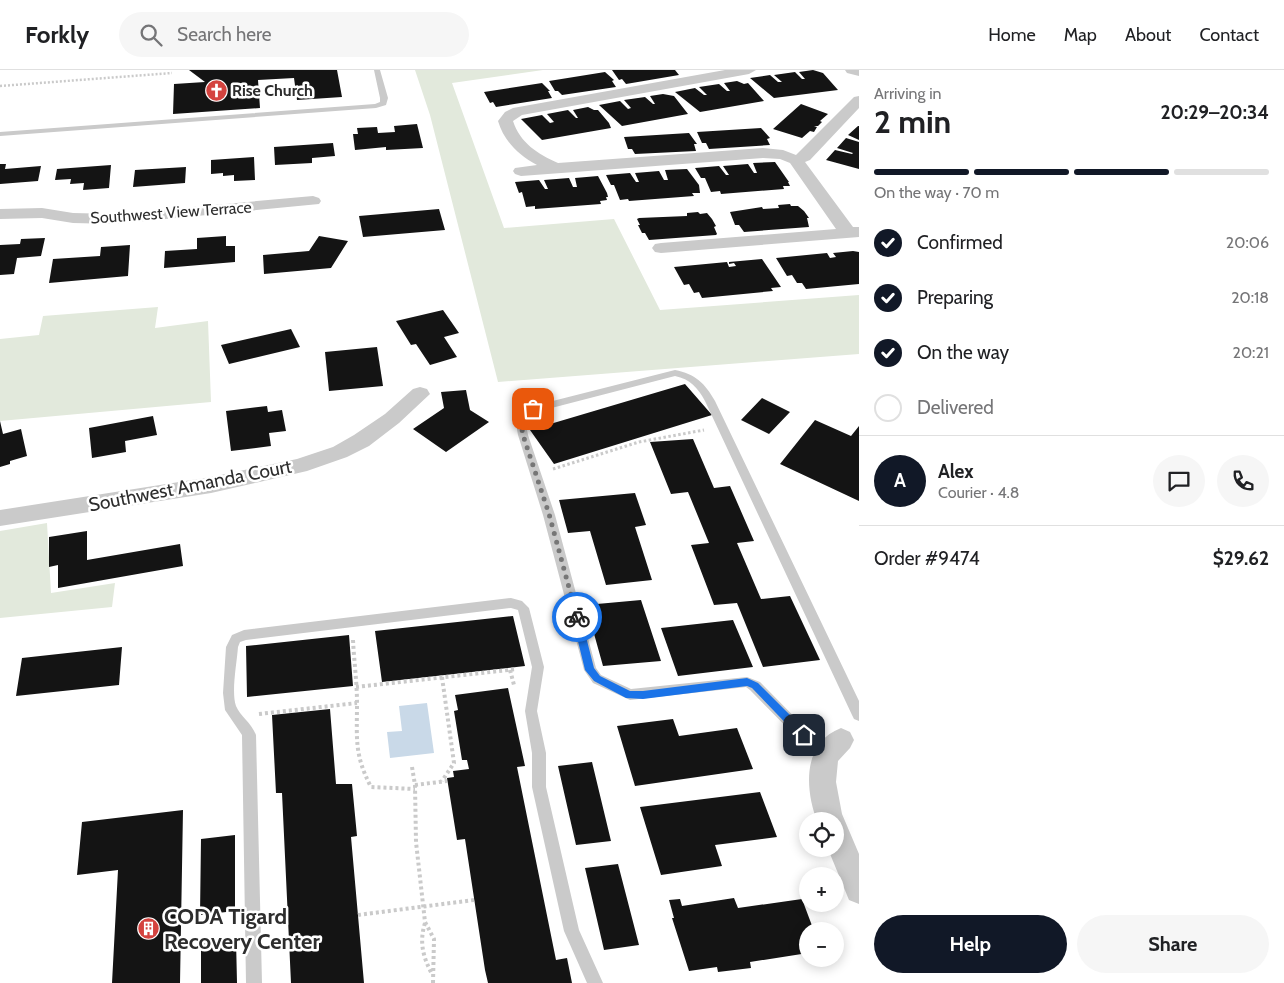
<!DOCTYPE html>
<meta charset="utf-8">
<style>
:root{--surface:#fff;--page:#f6f6f6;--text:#202124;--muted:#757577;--line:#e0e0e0;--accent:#111827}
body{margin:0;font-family:Cabin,sans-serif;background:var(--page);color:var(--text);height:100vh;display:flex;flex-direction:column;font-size:19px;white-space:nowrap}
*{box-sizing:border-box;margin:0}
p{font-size:16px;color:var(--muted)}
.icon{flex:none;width:28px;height:28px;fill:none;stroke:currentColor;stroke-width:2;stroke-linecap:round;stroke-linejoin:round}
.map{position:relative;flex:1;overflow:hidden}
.sheet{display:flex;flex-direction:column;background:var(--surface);width:425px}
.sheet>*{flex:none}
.fabs{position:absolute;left:799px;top:742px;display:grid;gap:10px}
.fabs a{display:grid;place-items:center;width:45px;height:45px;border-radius:50%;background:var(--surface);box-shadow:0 2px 12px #0003;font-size:25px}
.pin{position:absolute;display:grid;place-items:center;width:42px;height:42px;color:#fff;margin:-21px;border-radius:10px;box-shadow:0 2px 8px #0006}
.courier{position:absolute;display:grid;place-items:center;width:50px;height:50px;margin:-25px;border:4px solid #1a73e8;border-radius:50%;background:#fff;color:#222;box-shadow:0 1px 6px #0007}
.head em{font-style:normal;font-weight:700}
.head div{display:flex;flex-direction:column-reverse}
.head{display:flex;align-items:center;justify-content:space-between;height:85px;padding:0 15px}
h1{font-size:32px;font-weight:700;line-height:38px}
.bar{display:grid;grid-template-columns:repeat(4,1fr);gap:8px 5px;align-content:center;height:60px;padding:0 15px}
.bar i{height:6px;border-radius:4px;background:var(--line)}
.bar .on{background:var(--accent)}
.bar p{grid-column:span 4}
.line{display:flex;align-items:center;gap:12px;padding:0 15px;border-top:1px solid var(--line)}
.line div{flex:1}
.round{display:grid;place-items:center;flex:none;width:52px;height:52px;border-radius:26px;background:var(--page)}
ol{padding:0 15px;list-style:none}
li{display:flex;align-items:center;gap:15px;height:55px}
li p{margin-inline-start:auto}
li .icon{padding:5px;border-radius:50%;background:var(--accent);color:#fff;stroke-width:4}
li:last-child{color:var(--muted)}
li i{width:28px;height:28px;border:2px solid var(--line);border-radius:50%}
.action{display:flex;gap:10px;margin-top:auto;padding:10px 15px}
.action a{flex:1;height:58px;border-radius:30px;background:var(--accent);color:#fff;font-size:20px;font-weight:700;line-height:58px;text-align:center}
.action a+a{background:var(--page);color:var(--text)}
header{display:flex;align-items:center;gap:30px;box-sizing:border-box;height:70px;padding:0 25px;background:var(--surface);border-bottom:1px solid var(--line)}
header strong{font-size:24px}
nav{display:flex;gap:28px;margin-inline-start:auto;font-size:18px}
.search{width:350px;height:45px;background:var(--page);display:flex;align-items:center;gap:12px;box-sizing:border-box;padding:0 18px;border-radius:28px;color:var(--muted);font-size:19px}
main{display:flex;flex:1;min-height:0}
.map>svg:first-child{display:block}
</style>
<header>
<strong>Forkly</strong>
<div class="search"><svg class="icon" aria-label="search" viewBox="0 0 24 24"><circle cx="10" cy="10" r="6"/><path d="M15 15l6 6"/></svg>Search here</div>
<nav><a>Home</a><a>Map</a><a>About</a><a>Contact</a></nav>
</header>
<main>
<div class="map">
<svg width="859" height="913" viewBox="0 0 859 913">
<rect width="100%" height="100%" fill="#fff"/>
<!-- green -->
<path fill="#e2e9dc" d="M415,0H543L452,13L504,158L614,149L660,240L859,225V284L498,312L430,45Z
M158,237L155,258L208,251L211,332L0,351V269L39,265L43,246Z
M47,453L51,523L115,513L112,537L0,548V461Z"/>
<!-- water -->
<path fill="#c9d9e8" d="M427,633L434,683L390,688L387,662L402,661L399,636Z"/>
<!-- building -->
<path fill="#141414" d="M189,0H337L342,27L297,30L294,8L258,10L260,38L173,44L174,14L205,12Z
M612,0H675L679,5L626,14L622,9L619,10Z
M813,0L823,3L838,20L774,28L750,8L770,5L778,12H782L774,5L795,2L802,9H805L799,2Z
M605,2L614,10L612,11L616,17L562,25L558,21H555L549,11Z
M737,11L744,14L748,13L764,31L700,42L675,22L695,18L704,25H707L699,17L719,14L727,21H730L724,13Z
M542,13L550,21H548L552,28L496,37L493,32L490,33L484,22Z
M663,24L674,26L688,44L622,56L599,35L620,31L628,39L631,38L624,30L645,27L653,34H655L650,26Z
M801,34L828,44L820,51L822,52L818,56H814L817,57L814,62L810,61L802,68L773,59Z
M588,37L594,40H598L609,53L611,58L542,70L521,49L542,45L550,53L554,52L547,44L568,40L576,48H578L573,40Z
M417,54L423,78L386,80V77L355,80L353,64H358L357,58L377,57L378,63L395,62L394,56Z
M858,56H859V70L848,65Z
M761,58L770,68L767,69L770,75L709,79L706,73H702L697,62Z
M689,63L697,74H694L696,81L635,84L632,79H628L624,67Z
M846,68L859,72V99L826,90L835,80L852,84L853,83L837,78Z
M333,73L335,86L312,88V93L275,95L274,77Z
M254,87L255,110L234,111V105L223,106V103L211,104V90Z
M775,92L789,112H788L790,116H783L784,119L721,124L720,121L711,122L705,108H701L695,98L719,96L726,105H729L723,96L748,94L754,103H757L753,93Z
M0,94H6L5,99L41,96L38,111L0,114Z
M111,95L109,118L83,120L84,113L70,114L71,109L55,110L57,99Z
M186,97L185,113L133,117L135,100Z
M687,99L699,115L700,123H692L694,126L629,131L628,129L620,130L614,115H611L606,105L630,103L636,112H639L635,103L659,101L664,110H668L665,100Z
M598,106L607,123L608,127H606L607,130L600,131L601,134L535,139V136L526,137L522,122L519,123L515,112L539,110L545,119H548L544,110L569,108L573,117H577L575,108Z
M790,134L791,136H798L804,141L809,148H807L809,157L744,162L739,155H735L730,142L762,137L763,139L779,138L778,135Z
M439,139L445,160L363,167L359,146Z
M698,142L700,144L707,143L712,149L716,156L714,157L717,164L716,165L649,170L645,163H642L638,155H640L637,149L639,148L687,146V143Z
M226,166V176H235V192L164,198L165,181L197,179V168Z
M319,166L348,171L331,198L264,204L263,185L309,181Z
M45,168L41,186L17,188L14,204L0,205V175L20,174L21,169Z
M130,175L128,206L49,213L53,189L100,186L101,177Z
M853,181L859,182V214L806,219L802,213H797L792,205L787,206L776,188L827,183L830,188L836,187L833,183Z
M762,189L781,217L771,218L773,221L702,228L699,222L694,223L689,214L684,215L674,197L727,192L729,197L736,196L734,193L729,194V192Z
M443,240L459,263L444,267L457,287L430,295L416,274L411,275L396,251Z
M291,259L300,277L229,294L221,275Z
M377,277L383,316L329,321L325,282Z
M685,314L712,345L554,394L530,360Z
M466,320L470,340L489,352L446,382L413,359L444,338L441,322Z
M762,328L790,342L769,364L741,350Z
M267,336L268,342L282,340L286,361L269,363L271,376L231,381L226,341Z
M153,346L157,365L125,371L126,382L92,388L89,358Z
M815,350L851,366L859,356V431L780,394Z
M0,351L3,364L21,359L27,386L10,391V394L0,397Z
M693,369L714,418L730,416L754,471L737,473L761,529L790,526L820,590L763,597L737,533L714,535L691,475L709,473L688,422L671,424L650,372Z
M635,423L646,455L635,457L652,510L606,515L590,461L568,463L559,430Z
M87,461V490L180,474L183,496L58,518V495L49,497V467Z
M641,530L661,591L603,596L586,535Z
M513,546L525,596L382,612L375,561Z
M733,550L753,597L678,606L661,558Z
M349,565L353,616L247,627L246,576Z
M122,577L119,615L16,626L22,588Z
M508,618L525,696L517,697L556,890L567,888L572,913H488L485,900L465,769L457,770L447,708L454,707L453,701L469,699L467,690H462L454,641L458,640L455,625Z
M330,639L336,714H352L357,766L351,767L364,913H291L282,723H276L272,645Z
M673,649L679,666L737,658L753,699L635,716L617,656Z
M592,692L611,771L576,775L558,696Z
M760,722L777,767L715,775L722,796L661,805L640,737Z
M183,740L180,913H112L118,800L77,805L82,752Z
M235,765V841L200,845L201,769Z
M618,794L639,875L604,880L585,798Z
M734,828L738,838L802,829L814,861H808V883L750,892L751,898L718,902L717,897L689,901L672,848H674L669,830L680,829L682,836Z
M236,869L237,913H201V874Z"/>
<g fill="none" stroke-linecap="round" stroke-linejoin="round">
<!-- path-far2 -->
<path stroke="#cacaca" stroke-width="2.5" stroke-dasharray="2 2" stroke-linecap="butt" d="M0,16L172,3"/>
<!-- path-far1 -->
<path stroke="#cacaca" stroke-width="3" stroke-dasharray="2.5 2.5" stroke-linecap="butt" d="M553,399L639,372L704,360"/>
<!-- path -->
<path stroke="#cacaca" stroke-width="4" stroke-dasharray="3 3" stroke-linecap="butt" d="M353,570C354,591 357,612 357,633C357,669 354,684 371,717L415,719
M510,600L514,615
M442,607L454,693L442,711
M356,617L517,599
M259,644L357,633
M412,697L415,715L416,772L425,852L434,869L433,913
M415,715L447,711
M358,845L474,830
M425,853C419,872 423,887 432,904"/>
<!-- service -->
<path fill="#cacaca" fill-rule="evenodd" d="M374,0H380L388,28L386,35L376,38L0,66V62L375,34L380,32V28Z
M675,300C695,304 705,313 715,331L859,631V651L854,649L852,645L705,331C698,318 690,309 675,306L536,342L528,348L526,354L528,365L555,445L596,598L601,605L631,619L747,607L760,612L830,683L832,687L830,691L825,693L820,691L750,620L746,617L630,630L593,613L584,600L543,445L518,365C515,349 516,346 529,337Z
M511,528L522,531L529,538L544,597L537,641L546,683V717L579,860L603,913H587L564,861L532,717V683L525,641L532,597L518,540L511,538L246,570L240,572L238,577C237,592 231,622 236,636C240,646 251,652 256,665L262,913H246L242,665L225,640L223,623L226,577L232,565L244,560Z"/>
<!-- minor -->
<path fill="#cacaca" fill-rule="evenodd" d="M725,0H756L749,4L522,45L513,51C520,73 538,84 558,93L763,78L783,80L796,85L854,27L859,26V38L810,90L805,92L853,157H859V167L661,183L655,182L652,178L655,174L661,173L836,159L790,93L780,89L763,88L521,106L515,104L513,101L515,98L537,95C518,85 504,71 498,51L505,42L513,38Z
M845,0H859V6L847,3Z
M313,126L319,128L321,131L319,134L114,154L73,153L42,148L0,149V139L42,138L73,143L114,144Z
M420,317L427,319L430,324L399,353L369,376L347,387L307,401L211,423L0,456V440L211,407L297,389L333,377L354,365L385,344L413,319Z
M841,658L850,662L854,670L850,678L838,691L836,712L842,744L859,784V834L849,830L828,779H835V751H817C805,719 802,673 841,658Z"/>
</g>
<!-- route -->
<path fill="#1a73e8" d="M577,544L581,547L594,598L600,606L630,621H643L747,608L758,613L807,662V668H800L752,618L747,616L643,629L626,628L594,611L585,600L572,547Z"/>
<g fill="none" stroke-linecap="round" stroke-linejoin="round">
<!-- done -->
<path stroke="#767676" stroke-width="5" stroke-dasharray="0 9" d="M533,339L523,346L521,354L523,365L549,444L577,547"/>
</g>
<!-- icons -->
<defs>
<symbol id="church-disc" viewBox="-11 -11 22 22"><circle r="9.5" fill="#d4433f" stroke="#fff"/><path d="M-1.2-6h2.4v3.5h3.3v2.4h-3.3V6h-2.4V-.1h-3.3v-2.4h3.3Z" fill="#fff"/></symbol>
<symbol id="building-disc" viewBox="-11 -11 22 22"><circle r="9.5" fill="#d4433f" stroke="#fff"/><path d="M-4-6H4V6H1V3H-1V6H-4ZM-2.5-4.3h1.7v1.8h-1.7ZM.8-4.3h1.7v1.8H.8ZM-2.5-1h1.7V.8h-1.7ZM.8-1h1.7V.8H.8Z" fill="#fff"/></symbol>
</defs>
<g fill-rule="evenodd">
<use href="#church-disc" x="204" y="8" width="25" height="25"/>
<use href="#building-disc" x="136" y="846" width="25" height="25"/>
</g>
<g text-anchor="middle" stroke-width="5" stroke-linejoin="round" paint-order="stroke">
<!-- far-poi labels -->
<g font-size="16" font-weight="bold" fill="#2d2d2d" stroke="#fff" text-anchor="start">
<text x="232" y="26">Rise Church</text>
</g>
<!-- far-street labels -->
<g font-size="16" fill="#2d2d2d" stroke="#fff">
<text transform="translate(171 142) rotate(-4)" y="6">Southwest View Terrace</text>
</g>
<!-- street labels -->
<g font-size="19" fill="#2d2d2d" stroke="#fff">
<text transform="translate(190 415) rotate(-11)" y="7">Southwest Amanda Court</text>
</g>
<!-- near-poi labels -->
<g font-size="22" font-weight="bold" fill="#2d2d2d" stroke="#fff" text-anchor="start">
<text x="164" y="854">CODA Tigard<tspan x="164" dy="25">Recovery Center</tspan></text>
</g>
</g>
</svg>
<div class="fabs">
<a><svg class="icon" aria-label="locate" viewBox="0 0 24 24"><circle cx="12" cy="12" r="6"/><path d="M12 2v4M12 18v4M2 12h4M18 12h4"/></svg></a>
<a>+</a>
<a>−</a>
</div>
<div class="pin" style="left:533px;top:339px;background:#ea580c"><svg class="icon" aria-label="bag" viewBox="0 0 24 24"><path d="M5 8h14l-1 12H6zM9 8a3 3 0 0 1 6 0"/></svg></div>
<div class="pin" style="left:804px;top:665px;background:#1f2937"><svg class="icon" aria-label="home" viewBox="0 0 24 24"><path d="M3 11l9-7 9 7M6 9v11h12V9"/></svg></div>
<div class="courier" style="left:577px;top:547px"><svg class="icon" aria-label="bike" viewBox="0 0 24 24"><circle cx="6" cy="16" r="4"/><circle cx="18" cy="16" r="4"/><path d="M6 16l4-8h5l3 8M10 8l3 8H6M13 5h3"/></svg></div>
</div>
<section class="sheet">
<div class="head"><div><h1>2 min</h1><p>Arriving in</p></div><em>20:29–20:34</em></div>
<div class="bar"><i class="on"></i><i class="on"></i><i class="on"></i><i></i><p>On the way · 70 m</p></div>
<ol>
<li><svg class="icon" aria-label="check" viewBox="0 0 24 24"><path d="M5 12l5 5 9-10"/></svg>Confirmed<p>20:06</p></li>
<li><svg class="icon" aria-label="check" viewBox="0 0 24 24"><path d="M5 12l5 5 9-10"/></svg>Preparing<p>20:18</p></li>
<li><svg class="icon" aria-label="check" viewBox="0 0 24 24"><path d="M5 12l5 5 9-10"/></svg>On the way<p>20:21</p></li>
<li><i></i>Delivered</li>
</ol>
<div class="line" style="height:90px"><b class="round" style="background:var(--accent);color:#fff">A</b><div><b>Alex</b><p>Courier · 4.8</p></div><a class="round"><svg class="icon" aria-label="chat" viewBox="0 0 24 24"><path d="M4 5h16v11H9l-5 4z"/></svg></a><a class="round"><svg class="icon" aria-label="phone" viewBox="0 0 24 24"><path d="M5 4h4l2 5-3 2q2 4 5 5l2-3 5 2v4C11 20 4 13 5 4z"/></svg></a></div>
<div class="line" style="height:65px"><div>Order #9474</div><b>$29.62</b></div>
<div class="action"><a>Help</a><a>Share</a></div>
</section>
</main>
